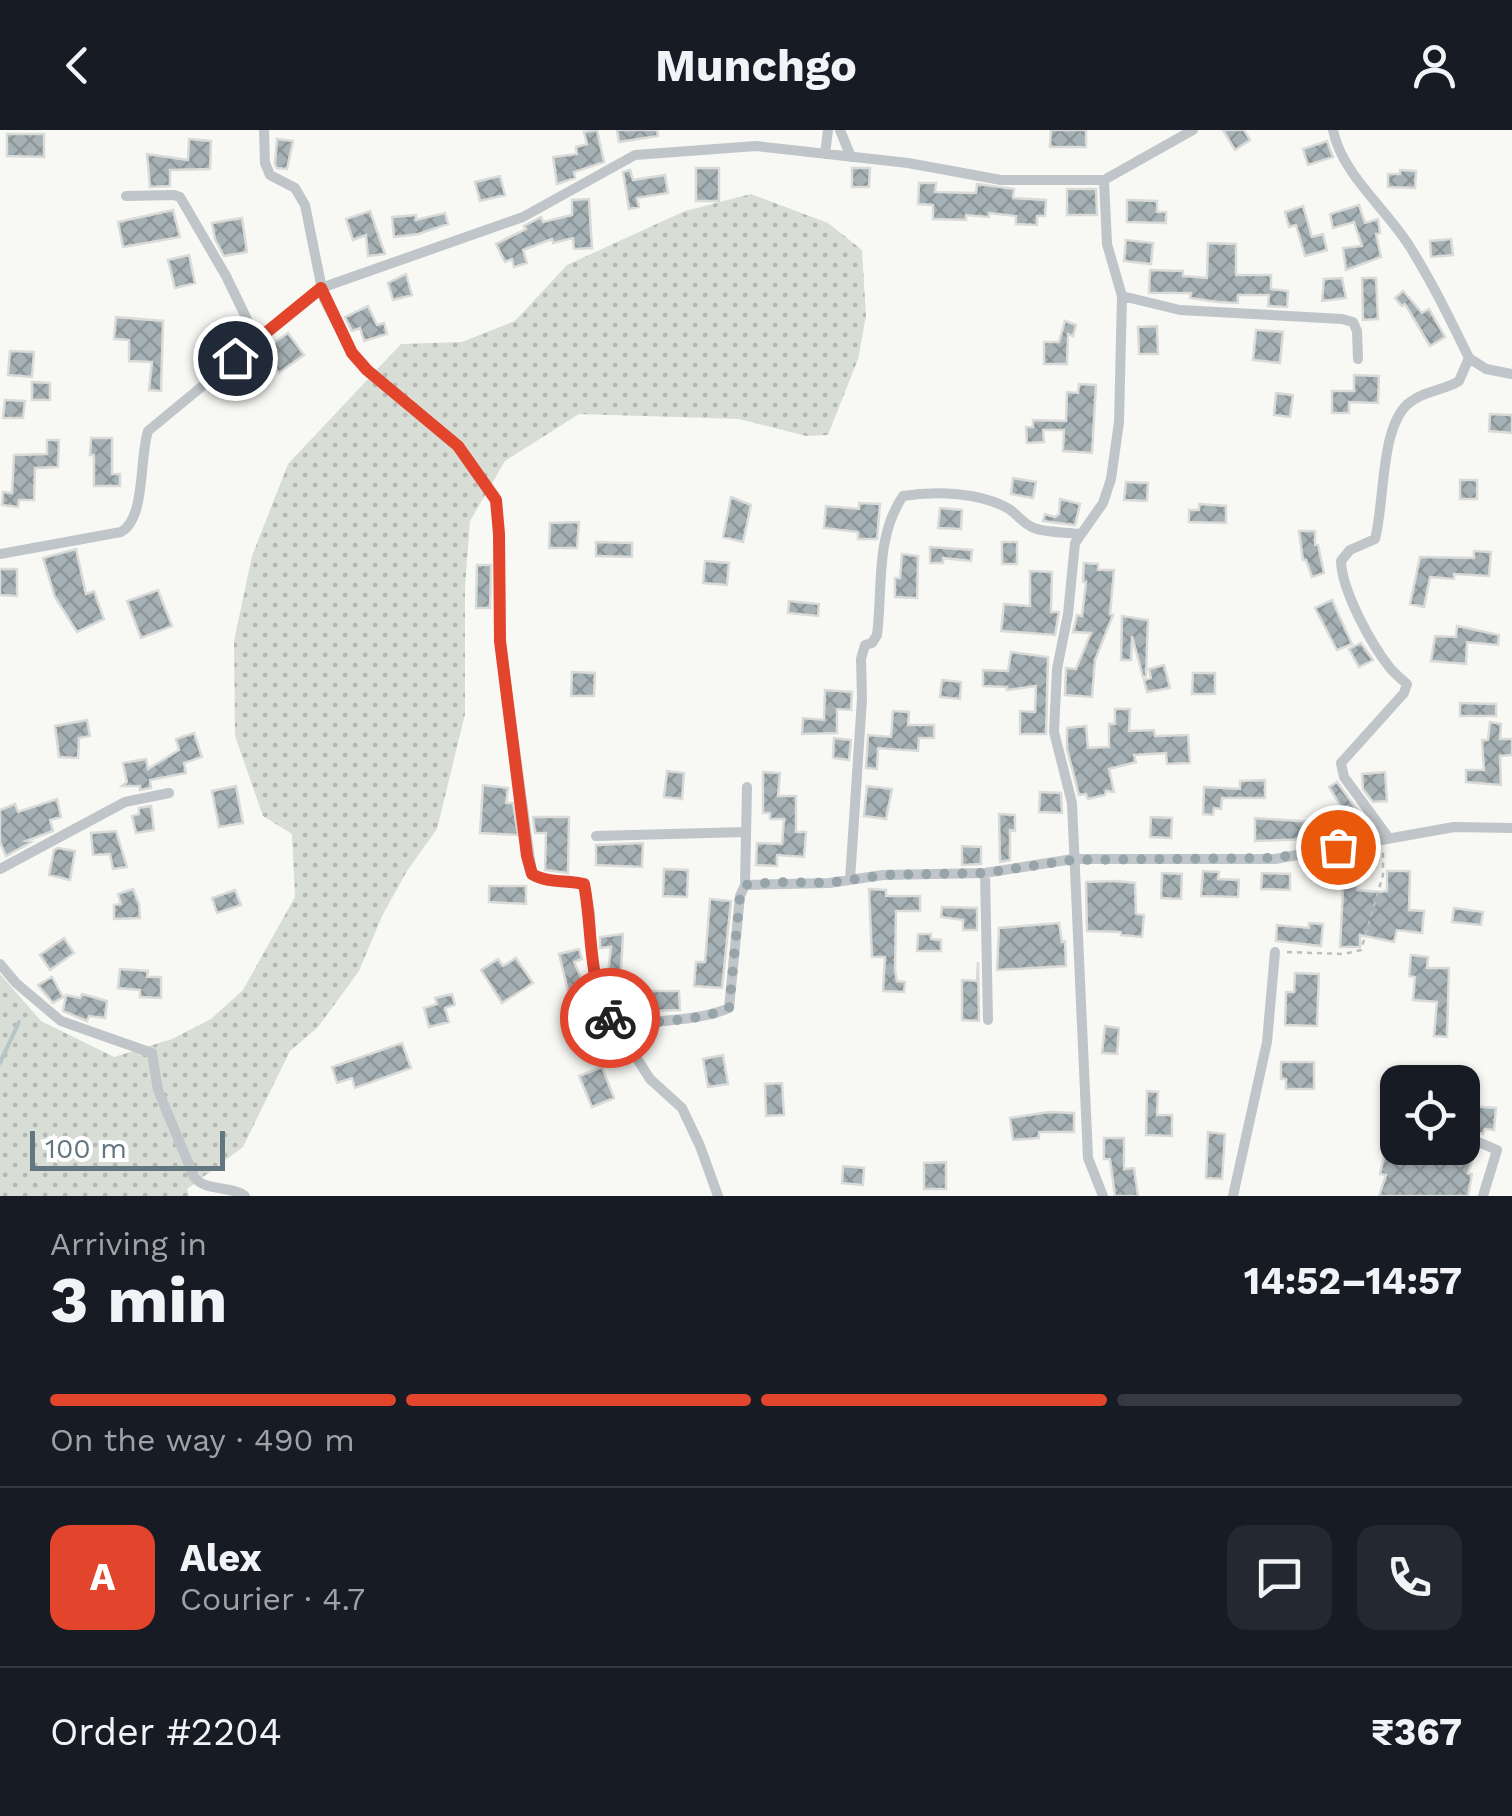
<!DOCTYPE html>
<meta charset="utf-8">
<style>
:root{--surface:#171b24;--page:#242831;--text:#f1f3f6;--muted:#9ea1a6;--line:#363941;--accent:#e2442c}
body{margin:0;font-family:"Work Sans",sans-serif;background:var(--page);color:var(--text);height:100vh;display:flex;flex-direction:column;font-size:38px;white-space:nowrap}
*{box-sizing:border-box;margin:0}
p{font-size:32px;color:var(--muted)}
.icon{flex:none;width:55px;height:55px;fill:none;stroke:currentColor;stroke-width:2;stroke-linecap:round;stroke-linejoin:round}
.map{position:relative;height:1066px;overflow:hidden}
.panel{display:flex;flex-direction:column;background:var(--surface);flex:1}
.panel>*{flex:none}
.buttons{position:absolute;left:1380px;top:935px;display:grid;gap:20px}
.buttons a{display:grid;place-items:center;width:100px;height:100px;border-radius:20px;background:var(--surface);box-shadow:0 2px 8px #0004;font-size:50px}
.scale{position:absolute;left:30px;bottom:25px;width:195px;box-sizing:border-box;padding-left:10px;border:5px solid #637780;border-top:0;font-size:28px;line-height:35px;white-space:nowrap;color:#637780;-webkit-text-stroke:8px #fff;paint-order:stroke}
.pin{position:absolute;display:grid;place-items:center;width:85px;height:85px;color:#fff;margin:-42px;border:5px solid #fff;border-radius:50%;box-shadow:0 2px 10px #0007}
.courier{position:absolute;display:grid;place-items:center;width:100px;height:100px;margin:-50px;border:8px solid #e2442c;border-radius:50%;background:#fff;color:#222;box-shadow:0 2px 12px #0007}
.summary em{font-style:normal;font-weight:700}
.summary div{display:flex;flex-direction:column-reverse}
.summary{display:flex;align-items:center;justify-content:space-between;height:170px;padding:0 50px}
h1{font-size:65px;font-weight:700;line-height:75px}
.bar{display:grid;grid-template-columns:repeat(4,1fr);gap:15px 10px;align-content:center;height:120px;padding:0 50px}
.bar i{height:12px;border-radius:8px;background:var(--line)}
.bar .on{background:var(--accent)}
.bar p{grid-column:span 4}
.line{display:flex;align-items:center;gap:25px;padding:0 50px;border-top:2px solid var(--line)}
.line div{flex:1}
.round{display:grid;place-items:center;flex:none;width:105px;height:105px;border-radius:20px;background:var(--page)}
header{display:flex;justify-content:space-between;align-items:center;height:130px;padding:0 50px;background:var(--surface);font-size:45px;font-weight:700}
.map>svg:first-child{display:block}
</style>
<header><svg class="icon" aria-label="back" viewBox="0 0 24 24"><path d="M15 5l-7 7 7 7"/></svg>Munchgo<svg class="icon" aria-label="person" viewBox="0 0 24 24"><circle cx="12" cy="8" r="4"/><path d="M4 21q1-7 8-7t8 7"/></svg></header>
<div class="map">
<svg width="1512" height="1066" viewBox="0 0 1512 1066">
<defs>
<pattern id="grass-dots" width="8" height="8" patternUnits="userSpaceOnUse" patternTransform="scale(2.5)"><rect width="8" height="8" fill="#d8ddd5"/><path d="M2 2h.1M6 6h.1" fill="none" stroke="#b3b8b2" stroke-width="1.8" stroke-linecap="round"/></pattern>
<pattern id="building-cross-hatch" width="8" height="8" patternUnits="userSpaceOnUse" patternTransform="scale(2.5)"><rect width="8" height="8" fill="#a6b1b5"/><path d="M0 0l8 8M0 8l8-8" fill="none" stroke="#8b9598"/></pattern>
</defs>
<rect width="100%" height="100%" fill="#f8f8f5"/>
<!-- grass -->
<path fill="url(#grass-dots)" d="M751,64L828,93L862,120L866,186L858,229L828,305L806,306L739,289L579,284L505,331L470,391L465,457V584L437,699L407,741L382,786L359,841L318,897L290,921L243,1017L187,1059L189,1066H0V844L41,891L114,927L172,909L211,889L243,860L295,767L292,704L263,686L235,606L234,511L252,426L288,334L401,214L462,212L515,191L567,135L685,81Z"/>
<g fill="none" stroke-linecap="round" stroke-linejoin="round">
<!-- stream -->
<path stroke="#b7c5c8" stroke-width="4" d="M0,933L19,892"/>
</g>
<!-- building -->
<path fill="url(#building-cross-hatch)" stroke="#dadad8" stroke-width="2.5" d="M597,0L604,32L574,42L575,48L557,54L553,27L577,24L576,17L587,14L584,2Z
M617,0H657L658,6L619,12Z
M1051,0H1086V17H1050Z
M1223,0H1244L1250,10L1235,20Z
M7,4H44V27L7,26Z
M189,9L211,11L210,39L170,40V56L150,57L147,24L188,30Z
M277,9L293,11L287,39L277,38L275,34Z
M1327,11L1333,27L1308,35L1303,19Z
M696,38H719V71H696Z
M852,38H870L869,57H852Z
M630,40L633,50L665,45L668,63L637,68L639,77L629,79L623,42Z
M1400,40L1416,41L1415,58L1388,57V44H1400Z
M500,46L505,65L480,71L475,52Z
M919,53H936L935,62L976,63L977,54L1014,59L1013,68L1046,70L1045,86H1037V95L1016,94V86L989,83V87L966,85V90L933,89V75L918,74Z
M1067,59H1096L1097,85H1067Z
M589,69L592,118L574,119L573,108L553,113L552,109L523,120L527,133L514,137L512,129L505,132L496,114L526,99L524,96L541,87L543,92L572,85V70Z
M1127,70L1157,71V82H1166V93L1127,92Z
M1359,75L1365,93L1378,89L1380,103L1376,104L1381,127L1346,140L1343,118L1362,116L1354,92L1333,98L1330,84Z
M1303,76L1312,107L1323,104L1327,120L1305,126L1296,95L1289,97L1285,82Z
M173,80L180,107L123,117L118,92Z
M370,81L385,124L368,126L366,105L353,110L346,89Z
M445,83L448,94L418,104L394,107L392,87L416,85V90Z
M242,88L247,122L224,126L215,109L212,93Z
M1451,109L1453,125L1431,127L1430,111Z
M1126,110L1153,113L1151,134L1124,131Z
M1208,113L1236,114V145H1271V159L1288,161L1287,177L1268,176L1269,165H1238V173L1218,172L1190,168L1191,163H1149L1150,140L1183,141V146L1207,148Z
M189,125L195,153L175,158L168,130Z
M406,144L412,165L393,170L388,153Z
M1342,148L1346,168L1322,171L1324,149Z
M1362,148H1376L1378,189L1363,190Z
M1403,161L1422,183L1429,179L1445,207L1430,216L1405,174L1402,176L1395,168Z
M368,176L377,195L384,193L387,204L364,211L360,198L352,201L345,187Z
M116,187L163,191L161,261L149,260L152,232L129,231V210L114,209Z
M1065,191L1076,195L1073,206L1068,204L1067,234H1044V212H1059Z
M1157,196L1158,224H1139L1138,197Z
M1256,200L1283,202L1280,233L1253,230Z
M288,203L304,225L279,243L263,220Z
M10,221L34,222L32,247L8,245Z
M1354,245L1379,246L1378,273L1349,272V283H1332V261H1354Z
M32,252L50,253V270H32Z
M1079,254L1096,255L1092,323L1063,321L1064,300H1043L1044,312L1027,313L1026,297H1033V290L1066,291L1067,262L1078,263Z
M1276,263L1293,265L1290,287L1274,285Z
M5,270L25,271L23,288H3Z
M1490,284L1512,285V303L1489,301Z
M91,308H112V344H120V356H94V325H90Z
M47,310H59L58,337L35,338L34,370H19L18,377L2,375L3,362L12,363L14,325L47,324Z
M1013,348L1036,352L1033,368L1011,364Z
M1460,350H1477V369H1460Z
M1126,352L1148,353L1147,371L1124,370Z
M731,367L751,375L743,412L723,407Z
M1060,369L1080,374L1075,395L1043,391L1045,384L1055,387L1059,384Z
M859,373L880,374L877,409H858V402L824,398L826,376L859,379Z
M1199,374L1226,376V393L1189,392V380H1199Z
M940,378L962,380L961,399L938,398Z
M579,392L577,418H549L550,393Z
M1299,401H1315V415H1318L1324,443L1312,447L1306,430H1303Z
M596,412L632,413V427L596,426Z
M1002,412H1017V434H1002Z
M930,417L972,420L971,431L943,428V433H930Z
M76,419L86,464L94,461L104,489L77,502L55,467L43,428Z
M1474,421L1491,422L1489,446L1454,444V449L1430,447L1424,477L1410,474L1420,427L1474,428Z
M902,424L918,426L917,468L895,467V448H900Z
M705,431L729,433L727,455L703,453Z
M1084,433L1098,434V440H1114L1110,484L1113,485L1095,530L1092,567L1065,565L1066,538L1076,539L1091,503L1073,502L1077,485L1082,486L1086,452H1083Z
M477,435H491L490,478H476Z
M0,439H17V466L0,465Z
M1030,441L1052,442L1051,482H1059L1055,505L1001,501L1004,474L1030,476Z
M158,460L172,496L141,508L127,471Z
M1332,470L1352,514L1337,520L1315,478Z
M789,471L819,474L818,486L788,483Z
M1122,486L1148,490L1146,546L1143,547L1132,506L1131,530H1121Z
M1457,496L1499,505L1498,515L1467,512L1466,534L1431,531L1435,506L1456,507Z
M1361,513L1373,530L1359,537L1349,519Z
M1011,522L1048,527L1046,604H1020V581L1035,582L1036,556L1007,560V557L983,556V540L1008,541Z
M1164,535L1170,558L1147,562L1144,550L1151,548L1149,539Z
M572,542L595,543L594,566H571Z
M1193,543H1215V564H1192Z
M942,550L961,552L960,569L940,567Z
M825,560L852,562L851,580L837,579V603L802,604L803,588L824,590Z
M1460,573L1496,574V586H1460Z
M1115,579H1130L1129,601L1154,600L1155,606L1188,605L1190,633L1167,634L1166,623L1134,625L1136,632L1109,639L1114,662L1106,661L1105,665L1088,669L1086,664L1079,665L1067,619V598L1086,596L1088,618L1109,617V594H1115Z
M893,581L909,582L908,595H934V608H919L918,621L878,618L877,639L866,638L868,605L891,607Z
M87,590L90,606L79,608L78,628L59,627L55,596Z
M1490,592L1501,594L1500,609H1512V625L1500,626L1501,655L1466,652V640H1484L1482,610H1488Z
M194,603L202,627L184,633L186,643L150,650L151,658L140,660V656H122L127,652L123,633L146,629L148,639L179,620L176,609Z
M834,608L851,610L849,630L833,628Z
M667,641L684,643L682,669L664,667Z
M763,642L780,643L778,666H796V702H806L804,727L777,725V736L756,735L757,713L782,714L784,689H770V683H763Z
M1385,642L1387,671L1373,672L1363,659L1362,644Z
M1265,650V668H1222L1221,679L1214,678L1213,685L1203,684L1204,657L1240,659V651Z
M1337,652L1363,688L1365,701L1337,706L1335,692L1349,690L1329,657Z
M483,655L508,658L506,673H513L518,705L480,703Z
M236,656L243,693L219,697L212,661Z
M867,656L892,659L886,689L864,686Z
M1040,662L1061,663L1062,683L1039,682Z
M57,669L61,687L50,690L53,701L26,711L31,712L6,726L0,712V680L15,674L18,682Z
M151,676L154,700L136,703L132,686L139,684V678Z
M999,684L1015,685V701L1010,700V730L1000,732Z
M533,687H569L568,743L545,740L546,703H535Z
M1151,687L1172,688L1171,708L1150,707Z
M1255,688L1313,692L1312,709L1255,711Z
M116,701L127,737L113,739L110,724L93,725L91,703Z
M643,713L642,737L596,735V715Z
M962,716L981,717V734L962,735Z
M58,718L75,721L70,750L49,745L54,720Z
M664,739L688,740L687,767L663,766Z
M1344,739H1357V760L1380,762L1387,761V741H1410L1409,780L1424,781L1422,803L1397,800L1394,812L1360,805V817H1340Z
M1203,741L1219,742L1218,749L1239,750L1238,767L1201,766Z
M1162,743L1182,744L1181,769L1161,768Z
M1262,743L1290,744V760L1261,759Z
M1116,751L1135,753L1136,784L1144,785L1142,807L1121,805V802L1087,801L1086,752Z
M489,756H526V774L489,772Z
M133,759L139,774L140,788L114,789V775L121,774L118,764Z
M869,759L886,760V766H920V781H896L895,841L897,851L905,852L904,862L883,861L885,827H872Z
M235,760L241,775L217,783L212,768Z
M710,769L731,771L722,858L694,856L696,832H705Z
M942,777L977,778V800H963V790L941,787Z
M1454,778L1483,782L1481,795L1452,792Z
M1059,793L1062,812L1065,811L1066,836L997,840L999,798Z
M1309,793L1323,794L1321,816L1276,811L1277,795L1309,798Z
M623,804L621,843L608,842L611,817L600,818V807Z
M918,804H931V809L941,810V821H917Z
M64,808L74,823L50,840L40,825Z
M579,819L582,829L574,832L584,854L568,861L559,824Z
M1411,825L1428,827L1427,838H1449L1447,907L1434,906L1437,872L1413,870L1415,847L1409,846Z
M516,828L533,853L502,873L481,840L498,829L503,836Z
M978,832L979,891L962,890V850L977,851Z
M120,839L148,841L147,847H161V868L140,867V860L118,858Z
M1295,843L1319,844L1317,896L1285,895L1286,862H1294Z
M52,847L63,867L53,873L38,855Z
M648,861H679L680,880L648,881Z
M82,864L107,871L105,888L89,886L87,891L63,881L66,865L80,868Z
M452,864L455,875L445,878L449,892L429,897L424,878L437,874L435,868Z
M1105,896L1119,898L1117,924L1102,923Z
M402,913L411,938L355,958L352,948L337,953L332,937Z
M723,925L728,954L708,957L703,929Z
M1281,932H1314V959H1286V949H1281Z
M602,937L614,968L592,977L579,946Z
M782,953L784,985L766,986L765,954Z
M1147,961L1158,962L1157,985H1172V1006L1146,1005Z
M1468,976L1496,978L1494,1000L1485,999L1483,1004L1465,1000Z
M1049,982L1074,983V1002H1039V1008L1013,1010L1010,988Z
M1208,1002L1225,1004L1222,1049L1206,1048Z
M1104,1008H1124V1039L1134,1038L1138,1066H1115L1110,1029H1104Z
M1462,1014L1476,1021L1468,1043L1472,1044L1468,1066H1379L1386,1045L1380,1044L1385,1022L1394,1024L1395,1018H1462Z
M946,1032V1059H924V1033Z
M843,1036L864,1038L863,1055L842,1053Z"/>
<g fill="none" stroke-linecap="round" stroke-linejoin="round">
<!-- path -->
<path stroke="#b9bec0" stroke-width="2.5" stroke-dasharray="5 5" stroke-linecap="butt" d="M1287,822L1344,824L1361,820L1383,745V721"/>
<!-- street -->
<path stroke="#bfc5c8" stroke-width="10" d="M264,0L265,33L270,45L295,58L305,75L324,169L352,223L367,241L458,316L496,370L499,404L500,511L532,744C546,753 567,750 584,755L590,783L592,832L603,875L650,949L682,978L700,1016L718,1066
M840,0L851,27
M1333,0C1342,45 1387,79 1410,117C1432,152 1451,191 1469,228L1486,239L1512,244
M825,24L828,0
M126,66L174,65L180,67L226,146L257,210
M1122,166L1180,180L1342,189L1353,192L1357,201L1358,229
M0,424L121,402C146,388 139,329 148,301L321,158L523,87L635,25L756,16L908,33L1001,50H1104L1193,0
M596,706L745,702
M1388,707L1344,647L1341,633L1404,563L1407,554C1401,549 1395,544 1390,538C1371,514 1342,461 1341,431L1350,420L1375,409C1385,372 1380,296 1409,273C1425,260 1443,261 1459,251L1469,228
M0,739L125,672L169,663
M985,743L988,890
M850,750L862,569L861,529L865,515L872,513L877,505C883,458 875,407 903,366C935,361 980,362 1009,379C1018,385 1023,394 1034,398C1048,403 1065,402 1080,404
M745,755L829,753L883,745L985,743L1073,729H1275L1454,697L1512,698
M0,834L16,853L61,891L152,923L158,960L194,1047C206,1062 230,1055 245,1066
M615,896C650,890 698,892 729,878L740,766L745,755L747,657
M1469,1008L1497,1020L1483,1066
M1103,1066L1088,1028L1072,673L1054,602L1057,539L1068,484L1075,413L1103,373L1111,349L1119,292L1122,166L1107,114L1104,50
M1233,1066L1267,912L1275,822"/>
</g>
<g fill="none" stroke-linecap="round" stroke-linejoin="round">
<!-- done -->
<path stroke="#97a4a9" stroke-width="10" stroke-dasharray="0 18" d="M610,888L615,896C649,891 699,892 729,878L740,766L745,755L776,752L829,753L884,745L985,743L1072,730L1275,728L1338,717"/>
<!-- route -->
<path stroke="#e2442c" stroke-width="12" d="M235,228L321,158L352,223L367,240L458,316L496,370L499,404L500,511L527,726L532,744C546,753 567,750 584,754C593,799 587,848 610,888"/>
</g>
</svg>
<div class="buttons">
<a><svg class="icon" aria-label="locate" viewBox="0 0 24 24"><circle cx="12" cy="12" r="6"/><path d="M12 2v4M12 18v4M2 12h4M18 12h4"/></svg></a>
</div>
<div class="scale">100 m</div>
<div class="pin" style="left:1338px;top:717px;background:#ea580c"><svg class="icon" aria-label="bag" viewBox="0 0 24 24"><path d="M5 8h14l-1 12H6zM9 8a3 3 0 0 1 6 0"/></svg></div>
<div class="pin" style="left:235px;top:228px;background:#1f2937"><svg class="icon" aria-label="home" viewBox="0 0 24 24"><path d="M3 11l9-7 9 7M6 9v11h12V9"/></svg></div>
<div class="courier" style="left:610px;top:888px"><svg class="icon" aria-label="bike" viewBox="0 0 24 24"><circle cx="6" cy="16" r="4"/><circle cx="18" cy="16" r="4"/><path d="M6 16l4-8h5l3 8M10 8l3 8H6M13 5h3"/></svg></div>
</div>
<section class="panel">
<div class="summary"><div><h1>3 min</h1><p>Arriving in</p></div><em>14:52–14:57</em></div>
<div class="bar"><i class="on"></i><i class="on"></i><i class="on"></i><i></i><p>On the way · 490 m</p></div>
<div class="line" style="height:180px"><b class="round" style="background:var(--accent);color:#fff">A</b><div><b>Alex</b><p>Courier · 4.7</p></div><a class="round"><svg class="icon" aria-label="chat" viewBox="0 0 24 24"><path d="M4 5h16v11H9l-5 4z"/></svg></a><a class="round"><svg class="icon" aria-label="phone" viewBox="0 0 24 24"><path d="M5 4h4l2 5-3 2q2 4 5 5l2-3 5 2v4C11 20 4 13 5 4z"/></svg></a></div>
<div class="line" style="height:130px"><div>Order #2204</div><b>₹367</b></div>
</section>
